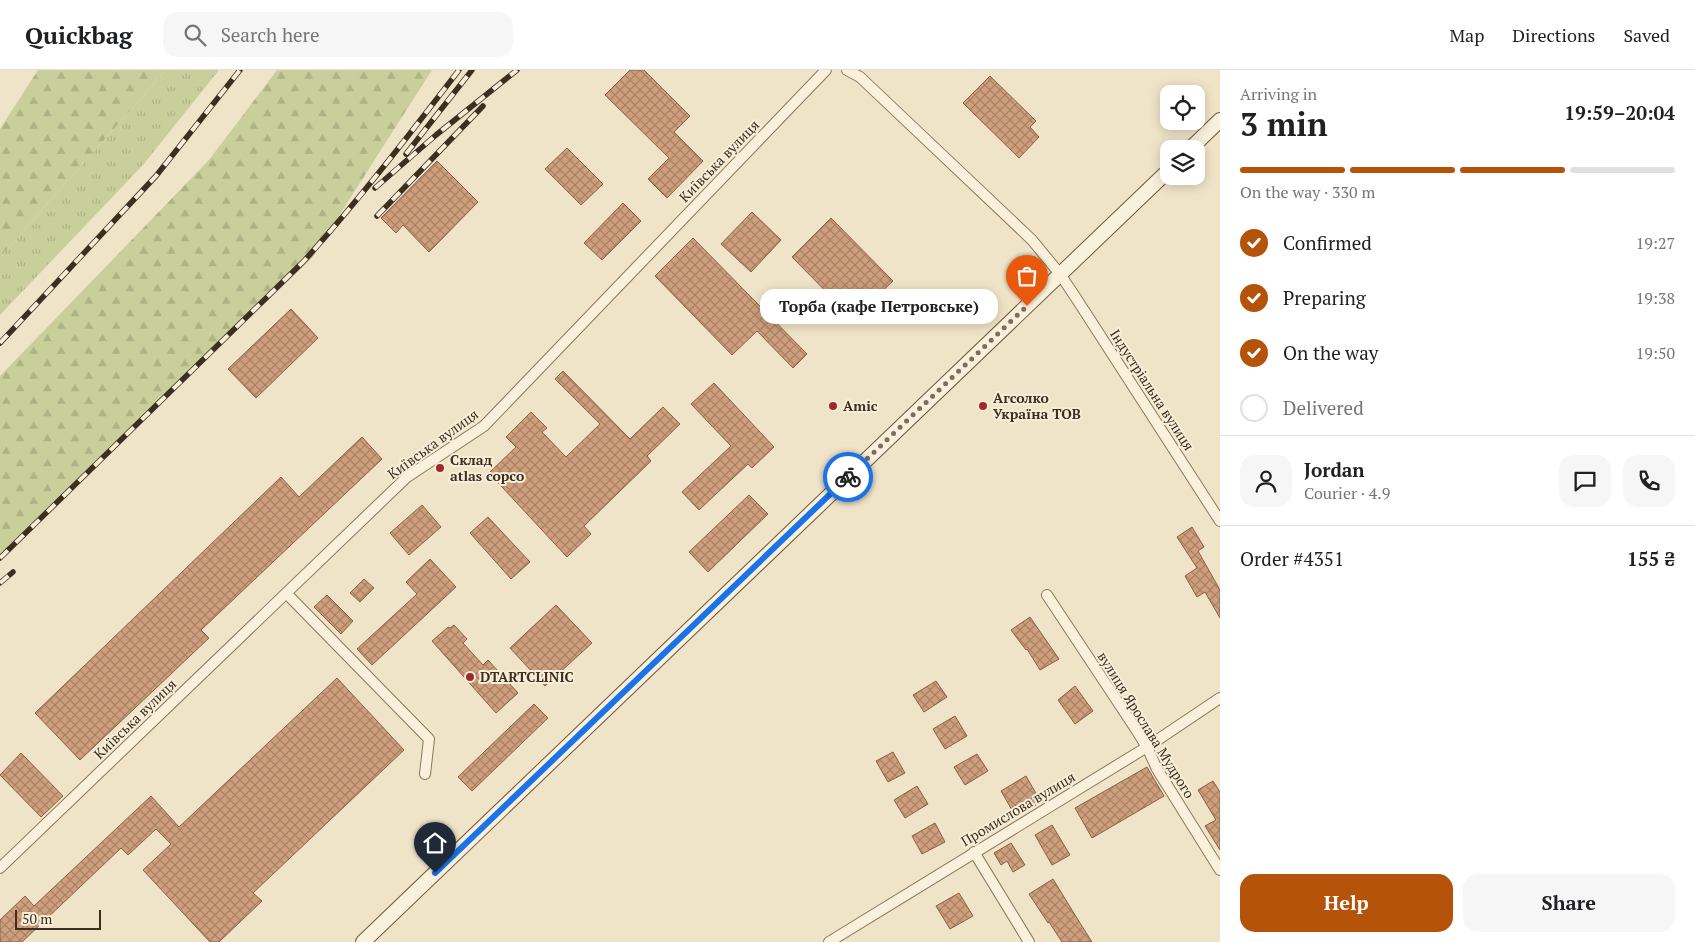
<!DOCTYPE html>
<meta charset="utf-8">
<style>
:root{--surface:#fff;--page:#f6f6f6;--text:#202124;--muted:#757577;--line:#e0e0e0;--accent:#b45309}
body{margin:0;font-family:"PT Serif",serif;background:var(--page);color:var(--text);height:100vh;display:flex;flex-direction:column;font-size:19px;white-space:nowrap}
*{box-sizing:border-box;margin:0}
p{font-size:16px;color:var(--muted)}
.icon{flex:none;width:28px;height:28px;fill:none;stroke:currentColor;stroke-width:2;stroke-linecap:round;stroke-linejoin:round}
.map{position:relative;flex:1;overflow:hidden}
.panel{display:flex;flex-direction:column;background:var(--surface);width:475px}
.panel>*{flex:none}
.fabs{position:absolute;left:1160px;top:15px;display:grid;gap:10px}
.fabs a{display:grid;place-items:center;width:45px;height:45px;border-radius:10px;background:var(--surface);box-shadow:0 2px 12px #0003;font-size:25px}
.scale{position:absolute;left:15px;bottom:12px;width:86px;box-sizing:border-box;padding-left:5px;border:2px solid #3d2e20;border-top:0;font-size:14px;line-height:18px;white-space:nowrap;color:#3d2e20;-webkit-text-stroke:4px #f7eed8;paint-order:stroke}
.pin{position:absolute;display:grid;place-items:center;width:42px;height:42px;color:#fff;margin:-51px -21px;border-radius:50% 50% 50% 0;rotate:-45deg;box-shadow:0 0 5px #0007}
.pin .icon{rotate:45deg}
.courier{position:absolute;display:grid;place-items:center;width:50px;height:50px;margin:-25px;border:4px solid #1a73e8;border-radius:50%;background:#fff;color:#222;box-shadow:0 1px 6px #0007}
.bubble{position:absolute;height:35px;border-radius:15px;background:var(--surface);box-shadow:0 2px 12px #0003;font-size:16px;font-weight:600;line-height:35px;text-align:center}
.head em{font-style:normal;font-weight:600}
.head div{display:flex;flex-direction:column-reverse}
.head{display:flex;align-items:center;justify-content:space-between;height:85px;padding:0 20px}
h1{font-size:32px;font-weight:600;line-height:38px}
.bar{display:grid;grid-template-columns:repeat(4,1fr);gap:8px 5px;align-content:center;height:60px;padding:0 20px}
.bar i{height:6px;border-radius:4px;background:var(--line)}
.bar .on{background:var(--accent)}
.bar p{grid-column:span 4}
.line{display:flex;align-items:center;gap:12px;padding:0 20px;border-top:1px solid var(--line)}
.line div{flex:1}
.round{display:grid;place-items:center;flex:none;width:52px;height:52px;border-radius:15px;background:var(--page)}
ol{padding:0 20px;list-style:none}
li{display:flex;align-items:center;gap:15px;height:55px}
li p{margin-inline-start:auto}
li .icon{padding:5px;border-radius:50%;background:var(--accent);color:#fff;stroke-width:4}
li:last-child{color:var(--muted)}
li i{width:28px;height:28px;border:2px solid var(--line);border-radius:50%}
.button{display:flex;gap:10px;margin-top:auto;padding:10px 20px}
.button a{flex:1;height:58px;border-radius:15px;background:var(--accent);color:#fff;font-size:20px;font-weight:600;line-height:58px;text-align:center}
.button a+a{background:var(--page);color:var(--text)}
header{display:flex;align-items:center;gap:30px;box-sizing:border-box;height:70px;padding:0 25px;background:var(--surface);border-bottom:1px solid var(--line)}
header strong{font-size:24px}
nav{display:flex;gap:28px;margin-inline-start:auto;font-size:18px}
.search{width:350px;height:45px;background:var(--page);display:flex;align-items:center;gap:12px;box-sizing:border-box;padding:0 18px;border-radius:15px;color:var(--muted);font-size:19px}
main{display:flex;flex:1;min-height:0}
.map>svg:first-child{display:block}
</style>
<header>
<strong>Quickbag</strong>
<div class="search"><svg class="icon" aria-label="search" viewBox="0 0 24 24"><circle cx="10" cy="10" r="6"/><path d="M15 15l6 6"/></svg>Search here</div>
<nav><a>Map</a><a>Directions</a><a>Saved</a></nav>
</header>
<main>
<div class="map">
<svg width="1220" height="872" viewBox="0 0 1220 872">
<defs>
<pattern id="grass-tufts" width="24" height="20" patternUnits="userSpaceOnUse" patternTransform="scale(1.25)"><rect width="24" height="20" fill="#c9cf9b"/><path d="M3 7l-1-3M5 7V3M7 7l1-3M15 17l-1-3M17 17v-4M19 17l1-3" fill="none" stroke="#aeb285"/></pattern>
<pattern id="forest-firs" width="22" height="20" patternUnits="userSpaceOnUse" patternTransform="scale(1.25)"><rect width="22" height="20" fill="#c9cf9b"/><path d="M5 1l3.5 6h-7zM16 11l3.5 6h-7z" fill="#aeb285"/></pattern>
<pattern id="building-cross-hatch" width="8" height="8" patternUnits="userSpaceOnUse" patternTransform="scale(1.25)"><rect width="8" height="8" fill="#cf9f7d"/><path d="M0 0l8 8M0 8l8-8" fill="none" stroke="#a98266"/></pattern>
</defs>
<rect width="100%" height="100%" fill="#f0e4c8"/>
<!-- grass -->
<path fill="url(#grass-tufts)" d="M166,0H219L143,95L0,245V187Z"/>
<!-- forest -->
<path fill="url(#forest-firs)" d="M38,0H166L0,187V59Z
M277,0H432L312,188L0,487V306L209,90Z"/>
<!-- building -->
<path fill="url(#building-cross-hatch)" stroke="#8d5f41" d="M630,0H644L690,46L674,62L703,91L667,128L648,109L669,88L605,25Z
M990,6L1036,51L1030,57L1039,67L1019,88L963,33Z
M567,78L603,114L581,135L545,99Z
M437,91L478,132L429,182L403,155L396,163L381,148Z
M623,133L641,151L602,190L584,173Z
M752,142L781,170L751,202L721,174Z
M831,148L893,211L853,249L792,187Z
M693,168L807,284L793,298L757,261L732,285L655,206Z
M291,239L318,268L256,328L228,299Z
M563,301L630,369L663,337L680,354L647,386L651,391L584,456L591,464L567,487L489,403L516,377L506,367L531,342L547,358L542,362L566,387L600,354L555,309Z
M714,313L774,377L752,398L748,394L699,440L682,422L731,376L691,334Z
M362,367L382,389L201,560L209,568L80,690L35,643L281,407L299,427Z
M749,425L768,444L708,502L689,482Z
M422,435L441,457L409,485L390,463Z
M488,447L530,492L511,509L470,463Z
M1192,457L1204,477L1198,481L1220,520V548L1205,522L1197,527L1185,506L1197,498L1177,467Z
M430,489L456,517L372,595L357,579L417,524L406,512Z
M364,509L374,518L360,532L350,523Z
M327,525L353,551L341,564L314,537Z
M556,535L592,573L545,616L510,578Z
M1030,547L1059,589L1040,600L1027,579L1026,580L1011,560Z
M454,555L467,569L463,573L483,595L488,590L518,623L496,643L432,571L448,557L450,558Z
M337,608L404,680L253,823L262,831L219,872H210L143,800L171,774L156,759L128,785L121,778L22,872H0V850L25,826L34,836L151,726L179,757Z
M936,611L947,627L924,642L913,625Z
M1075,616L1093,641L1075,654L1058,630Z
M534,634L548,648L472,721L458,707Z
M955,646L967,666L945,679L933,659Z
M893,682L905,703L888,712L876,691Z
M21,683L63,726L41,747L0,705Z
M977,684L988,701L965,715L954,697Z
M1147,697L1164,726L1092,768L1075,738Z
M1026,706L1041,732L1016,747L1001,721Z
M1213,711L1220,722V780L1205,756L1216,750L1198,720Z
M917,716L928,734L905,748L894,730Z
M935,753L945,772L922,784L912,766Z
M1052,755L1070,785L1052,795L1035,765Z
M1011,773L1025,795L1013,802L1007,791L1001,795L994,783Z
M1053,809L1075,845L1092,872H1062L1049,852L1048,853L1029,824Z
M959,823L973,846L950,859L936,836Z"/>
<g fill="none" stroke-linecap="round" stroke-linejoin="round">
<defs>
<path id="minor" d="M847,0L860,7L1032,170L1060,204L1076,228L1220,451
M286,523L429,669L425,704
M1047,525L1135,658L1147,677L1157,699L1220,800
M974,782L1029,872
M0,798L407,407L484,356L826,0
M829,872L1147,677L1220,628"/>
<path id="secondary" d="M1190,79L1220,50
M363,872L1169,100"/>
</defs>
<!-- minor casing -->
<use href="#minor" stroke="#8d765c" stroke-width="12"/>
<!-- secondary casing -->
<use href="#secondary" stroke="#6f573f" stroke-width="16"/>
<!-- minor -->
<use href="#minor" stroke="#faf1dc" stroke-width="10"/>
<!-- secondary -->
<use href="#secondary" stroke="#faf1dc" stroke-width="14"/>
<defs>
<path id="rail" d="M406,84L472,0
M375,118L436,65L517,0
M377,146L483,36
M0,273L156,106L240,0
M0,488L304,191C359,130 409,65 459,0
M0,513L13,502"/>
</defs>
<!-- rail casing -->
<use href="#rail" stroke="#3d2e20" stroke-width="5.5"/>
<!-- rail -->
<use href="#rail" stroke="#f7eed8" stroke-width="4" stroke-dasharray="11" stroke-linecap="butt"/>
</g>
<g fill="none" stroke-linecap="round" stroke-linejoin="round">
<!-- done -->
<path stroke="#7c6e5b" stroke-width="5" stroke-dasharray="0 9" d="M848,407L1027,236"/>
<!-- route -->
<path stroke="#1a73e8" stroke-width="6" d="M435,803L848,407"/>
</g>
<!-- markers -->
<g fill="#9e2a2b" stroke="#f7eed8" stroke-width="2">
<circle cx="833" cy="336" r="5"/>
<circle cx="983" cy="336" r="5"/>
<circle cx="440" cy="398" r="5"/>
<circle cx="470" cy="607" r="5"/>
</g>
<g text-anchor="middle" stroke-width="4" stroke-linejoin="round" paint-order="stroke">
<!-- street labels -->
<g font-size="14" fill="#3d2e20" stroke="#f7eed8">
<text transform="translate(719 91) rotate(-46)" y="5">Київська вулиця</text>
<text transform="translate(1152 320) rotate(57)" y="5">Індустріальна вулиця</text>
<text transform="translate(433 374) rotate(-36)" y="5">Київська вулиця</text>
<text transform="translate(135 649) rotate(-44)" y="5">Київська вулиця</text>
<text transform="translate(1146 655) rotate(58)" y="5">вулиця Ярослава Мудрого</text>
<text transform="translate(1018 739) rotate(-31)" y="5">Промислова вулиця</text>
</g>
<!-- poi labels -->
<g font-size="14" font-weight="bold" fill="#3d2e20" stroke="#f7eed8" text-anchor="start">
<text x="993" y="333">Агсолко<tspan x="993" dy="16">Україна ТОВ</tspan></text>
<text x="843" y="341">Amic</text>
<text x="450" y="395">Склад<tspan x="450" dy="16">atlas copco</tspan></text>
<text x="480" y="612">DTARTCLINIC</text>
</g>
</g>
</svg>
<div class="fabs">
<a><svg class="icon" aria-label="locate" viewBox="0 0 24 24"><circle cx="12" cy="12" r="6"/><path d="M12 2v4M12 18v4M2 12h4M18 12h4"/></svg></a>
<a><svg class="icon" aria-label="layers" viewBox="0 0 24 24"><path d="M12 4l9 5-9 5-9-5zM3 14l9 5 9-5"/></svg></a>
</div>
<div class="scale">50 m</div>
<div class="pin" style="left:1027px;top:236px;background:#ea580c"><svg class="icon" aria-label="bag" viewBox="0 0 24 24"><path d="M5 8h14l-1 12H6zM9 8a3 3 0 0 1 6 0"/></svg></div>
<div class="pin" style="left:435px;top:803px;background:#1f2937"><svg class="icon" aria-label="home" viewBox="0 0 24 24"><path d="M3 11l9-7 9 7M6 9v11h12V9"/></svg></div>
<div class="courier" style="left:848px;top:407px"><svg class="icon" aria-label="bike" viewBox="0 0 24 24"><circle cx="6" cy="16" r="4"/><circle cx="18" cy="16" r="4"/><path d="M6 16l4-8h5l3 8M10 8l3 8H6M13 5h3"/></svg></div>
<div class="bubble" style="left:760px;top:219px;width:238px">Торба (кафе Петровське)</div>
</div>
<section class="panel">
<div class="head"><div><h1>3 min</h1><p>Arriving in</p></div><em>19:59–20:04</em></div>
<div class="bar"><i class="on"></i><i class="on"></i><i class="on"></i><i></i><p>On the way · 330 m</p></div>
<ol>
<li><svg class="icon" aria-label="check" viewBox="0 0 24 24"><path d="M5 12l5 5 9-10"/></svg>Confirmed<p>19:27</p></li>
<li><svg class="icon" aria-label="check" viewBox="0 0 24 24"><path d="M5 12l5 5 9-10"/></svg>Preparing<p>19:38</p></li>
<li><svg class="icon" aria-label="check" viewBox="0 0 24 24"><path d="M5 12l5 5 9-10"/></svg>On the way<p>19:50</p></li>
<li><i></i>Delivered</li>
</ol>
<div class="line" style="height:90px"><a class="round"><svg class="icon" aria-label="person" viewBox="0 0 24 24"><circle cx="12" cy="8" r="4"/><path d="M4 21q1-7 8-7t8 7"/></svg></a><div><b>Jordan</b><p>Courier · 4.9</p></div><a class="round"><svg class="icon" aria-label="chat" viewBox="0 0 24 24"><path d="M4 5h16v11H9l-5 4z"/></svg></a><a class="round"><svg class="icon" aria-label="phone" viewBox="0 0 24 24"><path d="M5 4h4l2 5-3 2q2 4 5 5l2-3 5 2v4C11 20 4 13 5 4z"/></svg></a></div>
<div class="line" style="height:65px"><div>Order #4351</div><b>155 ₴</b></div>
<div class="button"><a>Help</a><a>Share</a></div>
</section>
</main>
